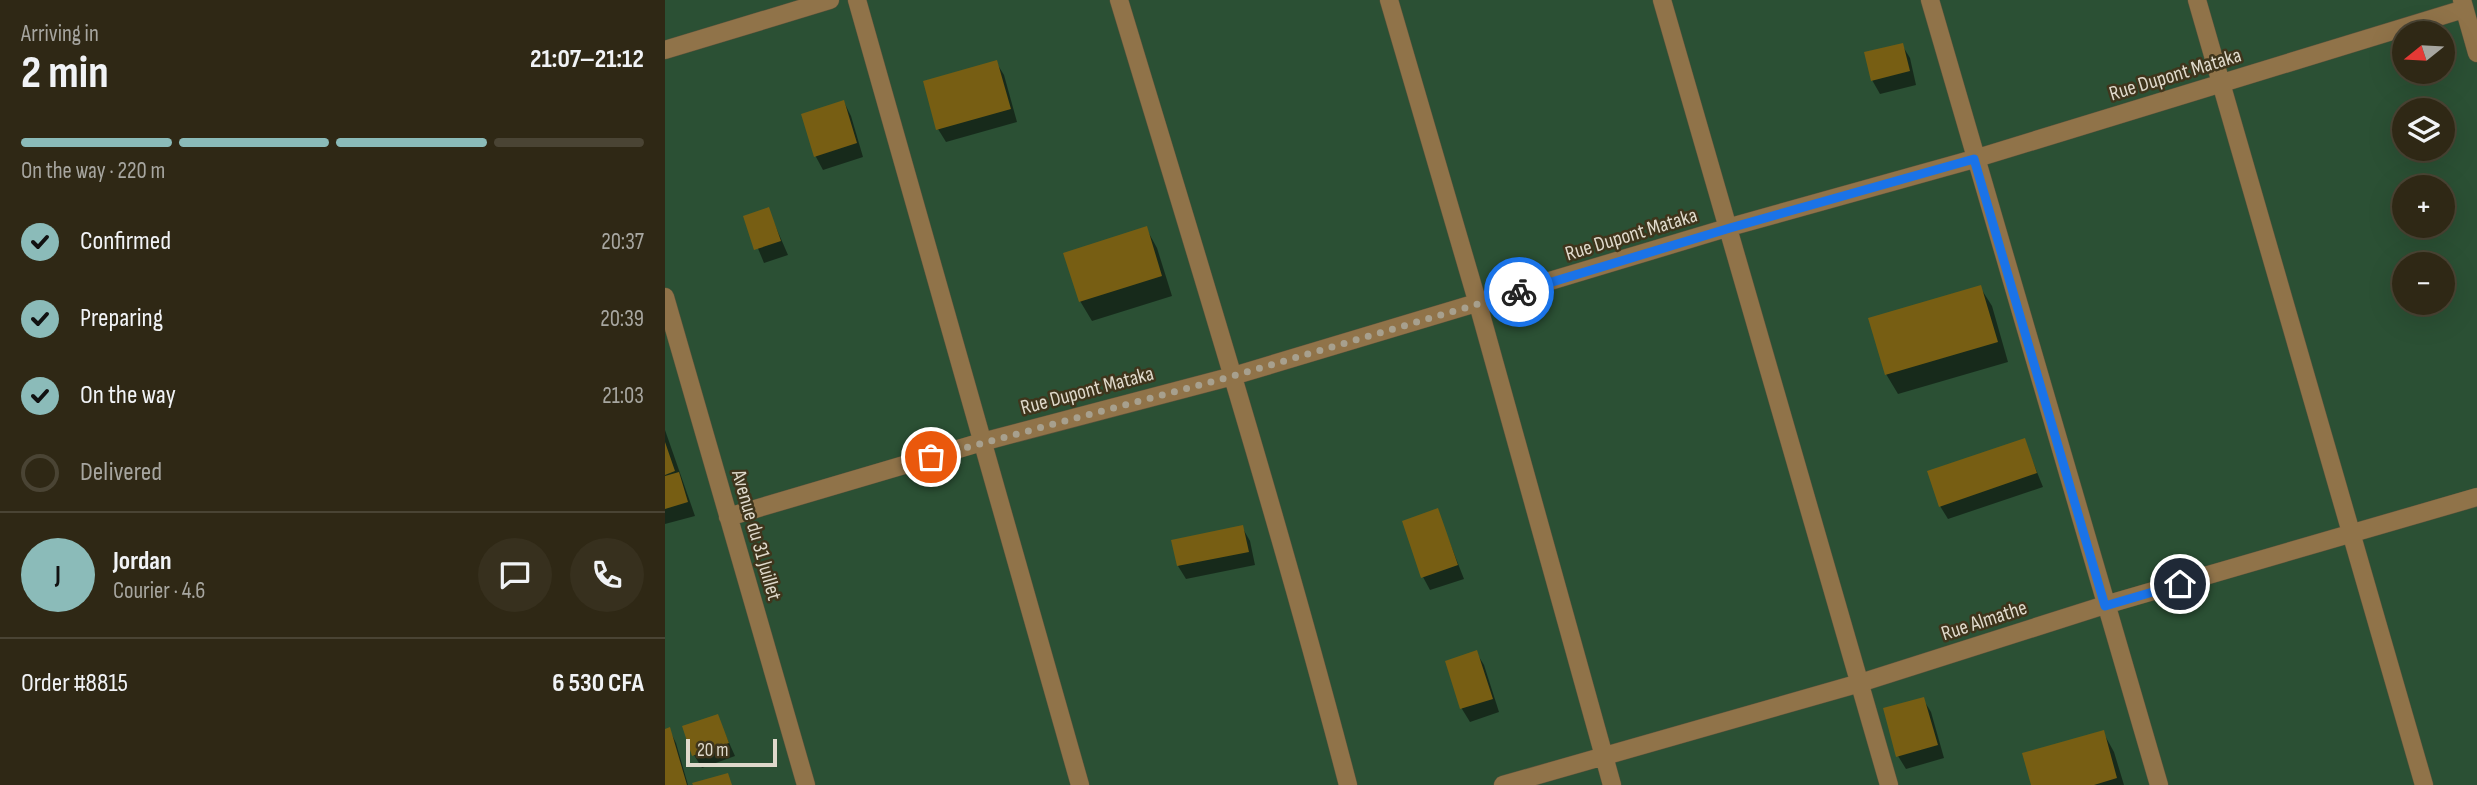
<!DOCTYPE html>
<meta charset="utf-8">
<style>
:root{--surface:#2f2815;--page:#37301e;--text:#f1f3f6;--muted:#a7a6a0;--line:#4a4434;--accent:#8bbbb9}
body{margin:0;font-family:"Sofia Sans Condensed",sans-serif;background:var(--page);color:var(--text);height:100vh;display:flex;flex-direction:column;font-size:26px;white-space:nowrap}
*{box-sizing:border-box;margin:0}
p{font-size:23px;color:var(--muted)}
.icon{flex:none;width:38px;height:38px;fill:none;stroke:currentColor;stroke-width:2;stroke-linecap:round;stroke-linejoin:round}
.map{position:relative;flex:1;overflow:hidden}
.drawer{display:flex;flex-direction:column;background:var(--surface);width:665px}
.drawer>*{flex:none}
.needle{width:46px;rotate:252deg}
.controls{position:absolute;left:1727px;top:21px;display:grid;gap:14px}
.controls a{display:grid;place-items:center;width:63px;height:63px;border-radius:50%;background:var(--surface);box-shadow:0 7px 28px #0002,0 0 0 2px var(--line);font-size:35px}
.scale{position:absolute;left:21px;bottom:18px;width:91px;box-sizing:border-box;padding-left:7px;border:4px solid #dfd9cb;border-top:0;font-size:19px;line-height:24px;white-space:nowrap;color:#dfd9cb;-webkit-text-stroke:5px #3f351c;paint-order:stroke}
.pin{position:absolute;display:grid;place-items:center;width:60px;height:60px;color:#fff;margin:-30px;border:4px solid #fff;border-radius:50%;box-shadow:0 2px 7px #0007}
.courier{position:absolute;display:grid;place-items:center;width:70px;height:70px;margin:-35px;border:5px solid #1a73e8;border-radius:50%;background:#fff;color:#222;box-shadow:0 2px 9px #0007}
.overview em{font-style:normal;font-weight:700}
.overview div{display:flex;flex-direction:column-reverse}
.overview{display:flex;align-items:center;justify-content:space-between;height:119px;padding:0 21px}
h1{font-size:46px;font-weight:700;line-height:52px}
.bar{display:grid;grid-template-columns:repeat(4,1fr);gap:10px 7px;align-content:center;height:84px;padding:0 21px}
.bar i{height:9px;border-radius:5px;background:var(--line)}
.bar .active{background:var(--accent)}
.bar p{grid-column:span 4}
.line{display:flex;align-items:center;gap:18px;padding:0 21px;border-top:2px solid var(--line)}
.line div{flex:1}
.round{display:grid;place-items:center;flex:none;width:74px;height:74px;border-radius:37px;background:var(--page)}
ol{padding:0 21px;list-style:none}
li{display:flex;align-items:center;gap:21px;height:77px}
li p{margin-inline-start:auto}
li .icon{padding:7px;border-radius:50%;background:var(--accent);color:#111;stroke-width:4}
li:last-child{color:var(--muted)}
li i{width:38px;height:38px;border:4px solid var(--line);border-radius:50%}
main{display:flex;flex:1;min-height:0}
.map>svg:first-child{display:block}
</style>
<main>
<section class="drawer">
<div class="overview"><div><h1>2 min</h1><p>Arriving in</p></div><em>21:07–21:12</em></div>
<div class="bar"><i class="active"></i><i class="active"></i><i class="active"></i><i></i><p>On the way · 220 m</p></div>
<ol>
<li><svg class="icon" aria-label="check" viewBox="0 0 24 24"><path d="M5 12l5 5 9-10"/></svg>Confirmed<p>20:37</p></li>
<li><svg class="icon" aria-label="check" viewBox="0 0 24 24"><path d="M5 12l5 5 9-10"/></svg>Preparing<p>20:39</p></li>
<li><svg class="icon" aria-label="check" viewBox="0 0 24 24"><path d="M5 12l5 5 9-10"/></svg>On the way<p>21:03</p></li>
<li><i></i>Delivered</li>
</ol>
<div class="line" style="height:126px"><b class="round" style="background:var(--accent);color:#111">J</b><div><b>Jordan</b><p>Courier · 4.6</p></div><a class="round"><svg class="icon" aria-label="chat" viewBox="0 0 24 24"><path d="M4 5h16v11H9l-5 4z"/></svg></a><a class="round"><svg class="icon" aria-label="phone" viewBox="0 0 24 24"><path d="M5 4h4l2 5-3 2q2 4 5 5l2-3 5 2v4C11 20 4 13 5 4z"/></svg></a></div>
<div class="line" style="height:91px"><div>Order #8815</div><b>6 530 CFA</b></div>
</section>
<div class="map">
<svg width="1812" height="785" viewBox="0 0 1812 785">
<rect width="100%" height="100%" fill="#3f351c"/>
<!-- green -->
<path fill="#2b5034" fill-rule="evenodd" d="M0,0H1812V785H0ZM1740,33H1778V72H1740ZM1740,110H1778V149H1740ZM1740,187H1778V226H1740ZM1740,264H1778V303H1740Z"/>
<!-- shadow -->
<path fill="#0007" d="M1237,45L1245,58L1251,85L1215,94L1207,80Z
M331,62L339,75L352,122L281,142L273,129Z
M179,102L186,116L198,157L158,170L151,157L139,115Z
M103,209L123,255L99,263L80,217Z
M481,228L492,248L507,296L427,321L415,301Z
M1315,287L1327,306L1343,362L1233,394L1221,374Z
M0,430L30,516L0,524Z
M1359,440L1378,487L1283,519L1275,506Z
M772,510L799,579L765,590L758,577Z
M577,527L585,541L590,565L521,579L513,566Z
M811,652L819,665L834,712L805,722L797,709L782,662Z
M1258,699L1266,712L1279,758L1241,769L1233,756Z
M52,716L70,756L37,768L29,755Z
M4,729L11,743L23,785H0V730Z
M1438,732L1449,752L1459,785H1368Z"/>
<!-- building -->
<path fill="#775e13" d="M1238,43L1245,71L1206,81L1199,52Z
M332,60L346,109L271,130L258,81Z
M179,100L192,143L149,157L136,114Z
M104,207L116,241L89,250L78,216Z
M482,226L497,276L414,302L398,253Z
M1316,285L1333,342L1220,375L1203,318Z
M1360,438L1372,473L1274,507L1262,471Z
M0,442L10,471L0,475Z
M14,472L23,502L0,509V476Z
M773,508L793,565L756,578L737,521Z
M578,525L584,552L512,566L506,540Z
M812,650L828,699L795,709L780,661Z
M1259,697L1273,745L1231,757L1218,708Z
M53,714L64,743L27,756L17,726Z
M5,727L22,785H0V729Z
M1439,730L1452,778L1429,785H1366L1357,753Z
M63,773L67,785H28L27,783Z"/>
<g fill="none" stroke-linecap="round" stroke-linejoin="round">
<defs>
<path id="minor" d="M192,0L415,785
M454,0C533,261 614,521 683,785
M724,0L813,304L947,785
M997,0L1224,785
M1265,0L1494,785
M1532,0L1759,785
M1797,0L1812,53
M0,50L165,0
M0,297L141,785
M63,517L317,442L568,376L1065,227L1309,159L1799,9
M838,785L1195,683L1440,605L1812,497"/>
</defs>
<!-- minor casing -->
<use href="#minor" stroke="#5c533c" stroke-width="19"/>
<!-- minor -->
<use href="#minor" stroke="#907349" stroke-width="18"/>
</g>
<g fill="none" stroke-linecap="round" stroke-linejoin="round">
<!-- done -->
<path stroke="#a7a08e" stroke-width="7" stroke-dasharray="0 12.6" d="M266,457L568,376L854,292"/>
<!-- route -->
<path stroke="#1a73e8" stroke-width="9" d="M854,292L1065,228L1309,159L1440,606L1515,584"/>
</g>
<g text-anchor="middle" stroke-width="5" stroke-linejoin="round" paint-order="stroke">
<!-- street labels -->
<g font-size="21" fill="#dfd9cb" stroke="#3f351c">
<text transform="translate(1510 74) rotate(-17)" y="7">Rue Dupont Mataka</text>
<text transform="translate(966 234) rotate(-17)" y="7">Rue Dupont Mataka</text>
<text transform="translate(422 390) rotate(-15)" y="7">Rue Dupont Mataka</text>
<text transform="translate(92 535) rotate(74)" y="7">Avenue du 31 Juillet</text>
<text transform="translate(1319 620) rotate(-18)" y="7">Rue Almathe</text>
</g>
</g>
</svg>
<div class="controls">
<a><svg class="needle" viewBox="-14 -14 28 28"><path d="M0-13l5 13h-10z" fill="#e53935"/><path d="M0 13l5-13h-10z" fill="#a7a6a0"/></svg></a>
<a><svg class="icon" aria-label="layers" viewBox="0 0 24 24"><path d="M12 4l9 5-9 5-9-5zM3 14l9 5 9-5"/></svg></a>
<a>+</a>
<a>−</a>
</div>
<div class="scale">20 m</div>
<div class="pin" style="left:266px;top:457px;background:#ea580c"><svg class="icon" aria-label="bag" viewBox="0 0 24 24"><path d="M5 8h14l-1 12H6zM9 8a3 3 0 0 1 6 0"/></svg></div>
<div class="pin" style="left:1515px;top:584px;background:#1f2937"><svg class="icon" aria-label="home" viewBox="0 0 24 24"><path d="M3 11l9-7 9 7M6 9v11h12V9"/></svg></div>
<div class="courier" style="left:854px;top:292px"><svg class="icon" aria-label="bike" viewBox="0 0 24 24"><circle cx="6" cy="16" r="4"/><circle cx="18" cy="16" r="4"/><path d="M6 16l4-8h5l3 8M10 8l3 8H6M13 5h3"/></svg></div>
</div>
</main>
